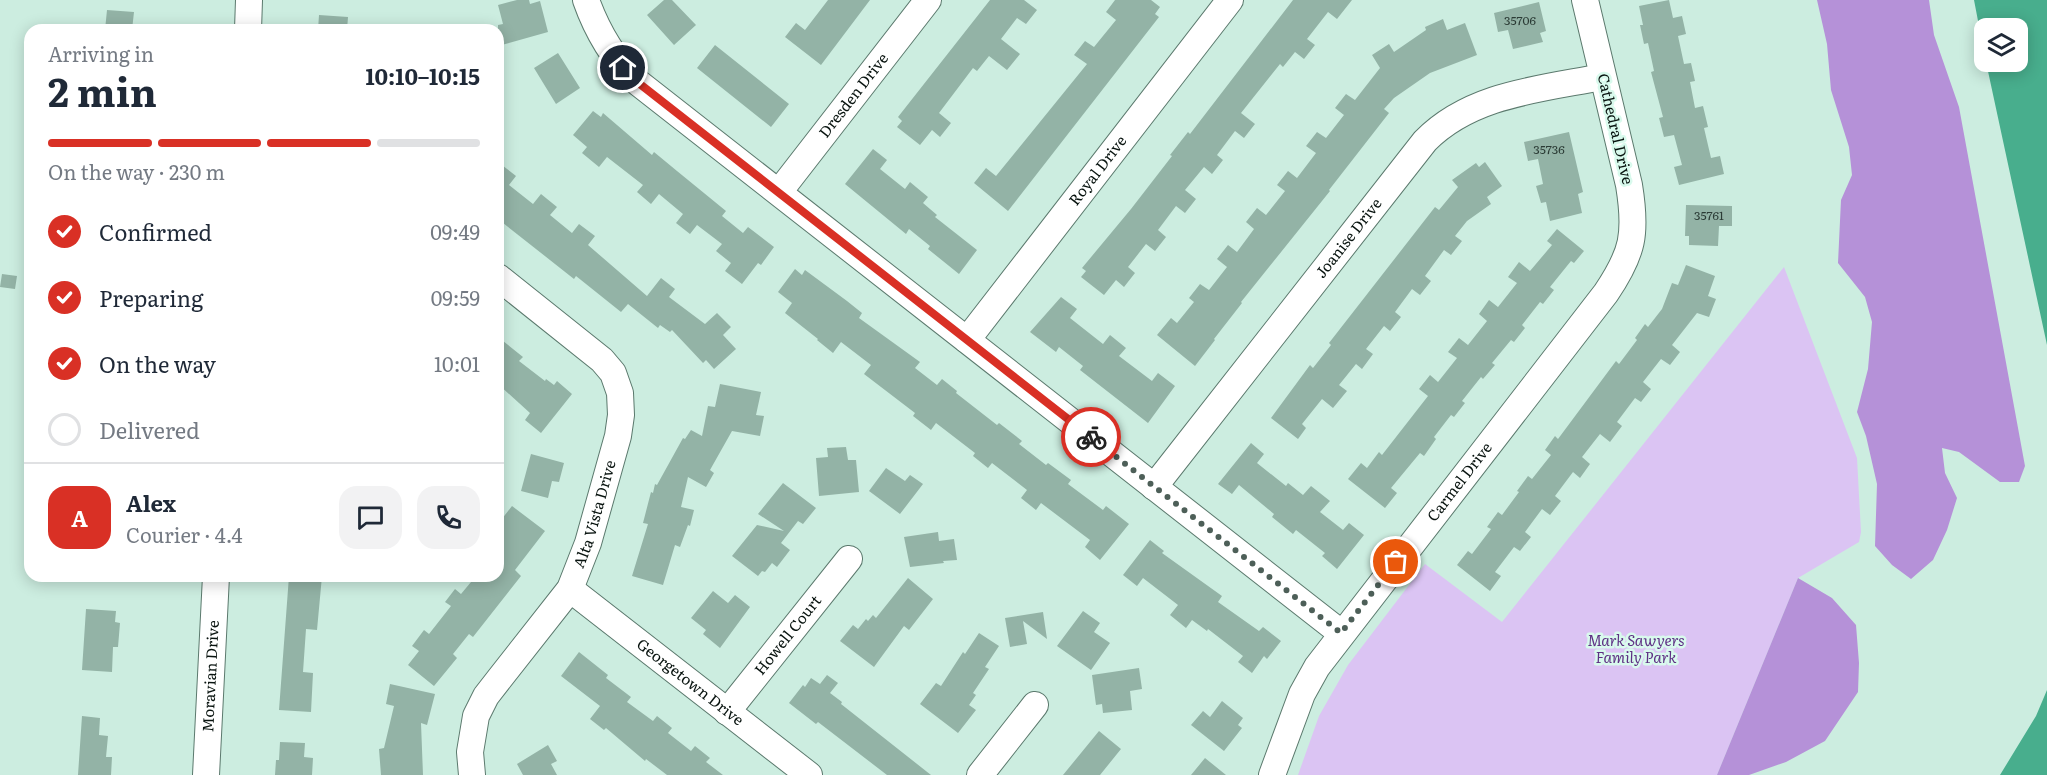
<!DOCTYPE html>
<meta charset="utf-8">
<style>
:root{--surface:#fff;--page:#f2f2f3;--text:#1f2937;--muted:#747a83;--line:#e0e1e3;--accent:#d93025}
body{margin:0;font-family:Literata,serif;background:var(--page);color:var(--text);height:100vh;display:flex;flex-direction:column;font-size:22px;white-space:nowrap}
*{box-sizing:border-box;margin:0}
p{font-size:20px;color:var(--muted)}
.icon{flex:none;width:33px;height:33px;fill:none;stroke:currentColor;stroke-width:2;stroke-linecap:round;stroke-linejoin:round}
.map{position:relative;flex:1;overflow:hidden}
.panel{position:absolute;left:24px;top:24px;width:480px;height:558px;display:flex;flex-direction:column;background:var(--surface);border-radius:18px;box-shadow:0 3px 15px #0003}
.panel>*{flex:none}
.fabs{position:absolute;left:1974px;top:18px;display:grid;gap:12px}
.fabs a{display:grid;place-items:center;width:54px;height:54px;border-radius:12px;background:var(--surface);box-shadow:0 3px 15px #0003;font-size:30px}
.pin{position:absolute;display:grid;place-items:center;width:51px;height:51px;color:#fff;margin:-26px;border:3px solid #fff;border-radius:50%;box-shadow:0 2px 6px #0007}
.courier{position:absolute;display:grid;place-items:center;width:60px;height:60px;margin:-30px;border:4px solid #d93025;border-radius:50%;background:#fff;color:#222;box-shadow:0 2px 8px #0007}
.head em{font-style:normal;font-weight:700}
.head div{display:flex;flex-direction:column-reverse}
.head{display:flex;align-items:center;justify-content:space-between;height:102px;padding:0 24px}
h1{font-size:39px;font-weight:700;line-height:45px}
.bar{display:grid;grid-template-columns:repeat(4,1fr);gap:9px 6px;align-content:center;height:72px;padding:0 24px}
.bar i{height:8px;border-radius:4px;background:var(--line)}
.bar .active{background:var(--accent)}
.bar p{grid-column:span 4}
.line{display:flex;align-items:center;gap:15px;padding:0 24px;border-top:2px solid var(--line)}
.line div{flex:1}
.round{display:grid;place-items:center;flex:none;width:63px;height:63px;border-radius:18px;background:var(--page)}
ol{padding:0 24px;list-style:none}
li{display:flex;align-items:center;gap:18px;height:66px}
li p{margin-inline-start:auto}
li .icon{padding:6px;border-radius:50%;background:var(--accent);color:#fff;stroke-width:4}
li:last-child{color:var(--muted)}
li i{width:33px;height:33px;border:3px solid var(--line);border-radius:50%}
.map>svg:first-child{display:block}
</style>
<div class="map">
<svg width="2047" height="775" viewBox="0 0 2047 775">
<rect width="100%" height="100%" fill="#ccede0"/>
<!-- green -->
<path fill="#dbc4f3" d="M1784,267L1857,458L1861,532L1859,542L1798,578L1717,775H1298L1319,716L1348,665L1425,564L1502,622Z"/>
<!-- forest -->
<path fill="#b591d8" d="M1817,0H1929L1934,35L1959,107L2025,466L2019,482H2000L1959,452L1942,448L1945,473L1957,498L1947,530L1933,560L1911,579L1892,565L1875,546L1877,484L1866,436L1857,412L1868,369L1872,322L1865,297L1838,263L1841,200L1852,175L1849,147L1831,90L1827,44Z
M1798,578L1832,598L1856,625L1859,663L1858,692L1825,741L1786,762L1749,775H1717Z"/>
<!-- water -->
<path fill="#48ae8d" d="M1974,0H2047V345L1986,62H2018V28H1984V52Z
M2047,690V775H2000L2036,716Z"/>
<!-- building -->
<path fill="#93b3a6" d="M517,0H529L530,4L540,1L548,32L498,46V25L503,24L498,5Z
M664,0H672L696,25L674,45L647,15Z
M828,0H870L821,65L785,37L796,23L805,30Z
M990,0H1024L1037,10L1026,24L1017,18L1001,39L1020,54L1007,70L989,56L977,71L973,68L939,113L951,123L940,137L932,130L920,145L897,127L902,121L898,117Z
M1115,0H1151L1160,7L1155,14L1159,17L1008,211L974,183L986,168L996,176L1087,64L1074,55L1085,41L1094,47L1116,20L1106,12Z
M1293,0H1352L1337,19L1328,12L1307,39L1315,45L1304,59L1295,52L1283,67L1280,64L1241,113L1255,124L1244,138L1235,131L1217,155L1223,160L1212,174L1204,167L1185,190L1196,199L1185,213L1176,206L1158,230L1166,237L1155,251L1146,244L1128,267L1135,273L1124,287L1116,280L1104,295L1081,277L1086,271L1082,268L1131,209L1172,156L1170,155L1188,132L1190,134Z
M1669,0L1673,18L1682,16L1686,34L1678,36L1684,64L1691,63L1695,81L1690,82L1695,108L1703,106L1708,127L1704,128L1711,158L1720,156L1724,174L1679,185L1674,167L1682,165L1674,135L1664,137L1659,118L1663,117L1651,72L1654,71L1648,43L1644,44L1640,25H1643L1639,6Z
M1539,2L1546,31L1540,33L1543,42L1513,49L1508,30L1498,32L1494,13Z
M107,10L134,12L132,30H105Z
M319,15L348,17L347,30H318Z
M1443,19L1447,30L1465,23L1477,55L1430,73L1394,98L1384,109L1389,113L1329,190L1330,191L1241,302L1242,303L1214,339L1215,340L1195,366L1157,335L1171,318L1177,323L1194,302L1189,298L1200,284L1209,290L1227,267L1217,259L1228,245L1237,252L1254,229L1246,222L1257,208L1266,215L1285,191L1277,185L1288,171L1297,178L1316,153L1306,146L1317,132L1326,138L1344,115L1335,108L1346,94L1355,100L1380,68L1372,55L1389,44L1394,52L1426,30L1425,27Z
M715,45L789,104L771,127L697,68Z
M558,53L580,88L556,104L534,68Z
M593,111L601,117L603,113L652,155L654,152L677,171L726,211L722,216L743,233L748,227L774,247L761,265L758,263L742,284L725,271L731,263L716,251L722,244L697,225L690,234L676,223L683,214L659,194L651,204L637,192L643,185L607,157L599,167L582,153L587,147L573,135Z
M1569,132L1583,192L1578,194L1582,213L1550,221L1546,202L1541,203L1536,186L1543,184L1538,159L1528,161L1524,142Z
M873,149L887,160L880,169L905,189L910,182L928,197L923,203L937,215L935,217L977,250L959,274L928,249L930,246L909,229L906,234L845,184Z
M498,162L516,176L509,185L533,204L541,194L557,207L550,215L572,233L579,224L595,236L588,245L647,296L661,278L675,289L669,297L705,324L717,313L731,327L723,335L736,349L714,369L706,360L703,363L672,330L670,332L660,325L658,328L628,304L621,312L576,276L574,279L498,219Z
M1485,162L1502,186L1487,197L1491,204L1467,221L1455,236L1462,241L1451,255L1444,250L1425,276L1431,281L1420,295L1412,289L1395,312L1401,317L1390,331L1384,326L1366,349L1373,354L1362,369L1356,364L1339,385L1347,391L1333,408L1322,399L1302,424L1306,428L1298,439L1271,418L1310,365L1313,368L1331,345L1329,343L1435,207L1439,210L1458,187L1452,180L1476,163L1479,167Z
M1686,205L1732,206V226H1719L1718,246L1689,245V236H1685Z
M1557,229L1584,251L1574,263L1571,261L1550,287L1554,290L1543,304L1540,302L1522,325L1525,328L1514,342L1511,340L1492,363L1495,365L1483,379L1481,377L1462,401L1465,403L1454,417L1451,415L1434,437L1436,439L1424,456L1420,453L1391,488L1397,493L1385,508L1348,479L1361,463L1367,468L1379,452L1382,455L1428,396L1419,389L1430,375L1438,382L1457,358L1448,352L1459,338L1468,345L1487,321L1479,314L1489,300L1498,307L1517,283L1508,277L1519,262L1530,271L1552,245L1547,241Z
M1686,265L1715,276L1708,296L1716,299L1709,317L1697,313L1672,345L1680,352L1670,365L1661,359L1643,382L1651,389L1641,402L1635,398L1617,422L1622,426L1610,442L1600,434L1582,457L1590,464L1580,478L1573,472L1555,496L1561,501L1550,515L1542,509L1525,532L1531,537L1520,551L1514,547L1495,572L1501,576L1490,591L1457,565L1468,551L1472,554L1491,529L1487,527L1498,512L1502,515L1519,492L1517,491L1528,476L1532,479L1551,455L1545,450L1555,436L1558,439L1616,361L1619,364L1637,340L1635,338L1645,324L1648,327L1662,309L1672,283L1678,285Z
M795,269L802,275L805,270L847,301L862,313L859,318L920,362L915,368L937,385L942,379L957,391L956,393L997,425L999,423L1022,441L1019,444L1046,465L1048,463L1071,480L1068,484L1103,510L1106,506L1129,524L1100,560L1085,547L1090,540L1041,503L1036,510L1021,498L1027,490L992,463L988,468L973,456L975,453L936,423L931,430L913,416L915,413L864,374L871,365L841,342L833,353L817,340L818,339L785,313L792,303L778,292Z
M2,274L17,276L15,289L0,287Z
M1061,297L1077,309L1070,318L1103,344L1110,335L1126,348L1119,356L1152,381L1158,373L1175,386L1148,423L1080,370L1083,366L1059,347L1056,352L1030,332Z
M498,337L523,357L519,361L545,381L546,379L554,385L557,381L572,394L541,433L525,420L530,413L498,384Z
M720,384L761,392L756,415L764,416L760,436L732,431L710,470L714,473L706,487L688,477L681,507L694,510L690,526L688,525L680,547L675,545L663,585L632,576L648,524L643,523L651,492L653,493L655,484L657,485L683,438L685,439L691,430L702,436L708,406L715,407Z
M1251,443L1264,454L1257,463L1286,486L1288,483L1303,495L1311,486L1330,501L1320,512L1343,530L1349,523L1364,535L1337,569L1322,556L1325,553L1296,530L1293,534L1272,517L1274,514L1239,485L1232,494L1218,484Z
M846,447L848,460H856L859,492L819,496L816,458L828,457L827,448Z
M531,454L564,463L559,482L552,481L548,498L521,491Z
M886,468L905,481L910,475L923,484L900,514L869,491Z
M783,483L816,508L803,524L798,521L781,543L790,550L777,567L772,563L765,572L762,571L758,576L732,556L757,525L784,531L758,514Z
M512,506L545,531L515,570L521,576L473,637L469,634L453,654L457,658L434,686L408,665L419,651L412,646L424,630L429,634L451,606L445,602L455,589L461,594L476,576H498V524Z
M938,532L939,541L954,539L957,560L943,561L944,563L910,567L904,537Z
M1150,540L1164,551L1162,553L1222,596L1218,602L1259,631L1263,627L1281,641L1267,659L1264,656L1252,673L1238,662L1243,656L1208,629L1207,631L1192,620L1186,628L1170,615L1178,605L1143,578L1137,586L1123,575Z
M289,576H322L317,630L306,629L303,672L313,673L311,712L279,710Z
M908,578L933,599L909,630L904,626L874,667L840,641L853,625L858,629L866,619L868,621L873,615L876,618Z
M713,591L728,603L735,595L750,607L720,648L703,634L706,630L691,618Z
M86,609L116,611L115,622L120,623L118,647H113L112,672L82,670Z
M1083,611L1100,623L1094,632L1110,643L1091,670L1057,646Z
M1043,612L1047,639L1023,621L1027,644L1010,647L1005,618Z
M979,633L999,646L985,667L989,669L973,693L976,695L969,705L976,710L958,733L920,704L936,683L941,686L963,652L965,654Z
M579,652L608,675L606,678L631,697L627,702L653,721L657,716L672,728L668,733L691,751L695,746L710,758L706,762L723,775H667L646,759L645,761L606,728L604,730L590,719L600,706L561,676Z
M1139,668L1142,689L1130,691L1132,710L1103,713L1102,704L1096,705L1092,675Z
M827,675L838,683L830,693L842,702L841,704L931,775H887L818,722L816,724L789,703L803,685L805,687L811,678L820,684Z
M390,684L435,694L427,725L421,723L423,775H381L379,749L384,748L394,706L386,704Z
M1222,701L1243,718L1238,725L1242,728L1224,751L1191,725L1203,711L1210,717Z
M82,716L100,718L99,735L108,736L106,757H112L111,775H78Z
M1099,731L1121,749L1100,775H1063Z
M280,742L305,743L304,757L313,758L312,775H275L276,760H279Z
M548,745L557,761L551,764L557,775H523L517,764Z
M1205,758L1226,775H1191Z"/>
<g fill="none" stroke-linecap="round" stroke-linejoin="round">
<defs>
<g id="minor">
<path d="M586,0C597,31 612,57 636,81L1341,633"/>
<path d="M248,30L249,0"/>
<path id="s1" d="M779,192L928,0"/>
<path id="s2" d="M967,340L1230,0"/>
<path id="s3" d="M1154,487L1425,141C1471,94 1541,89 1602,77"/>
<path id="s4" d="M570,589L809,775"/>
<path id="s5" d="M727,712L849,559"/>
<path id="s6" d="M206,775L216,576"/>
<path id="s7" d="M472,775L470,752L476,716L486,696L500,678L570,589L588,543L618,436L621,415L620,393L613,373L602,360L498,277"/>
<path d="M980,775L1035,705"/>
<path id="s8" d="M1272,775L1302,694L1317,667L1606,293C1633,253 1637,234 1629,185L1585,0"/>
</g>
</defs>
<!-- minor casing -->
<use href="#minor" stroke="#5b796d" stroke-width="28"/>
<!-- minor -->
<use href="#minor" stroke="#fff" stroke-width="26"/>
</g>
<g fill="none" stroke-linecap="round" stroke-linejoin="round">
<!-- done -->
<path stroke="#4d5f58" stroke-width="6" stroke-dasharray="0 10.8" d="M1091,437L1341,633L1396,562"/>
<!-- route -->
<path stroke="#d93025" stroke-width="8" d="M623,68L636,81L1091,437"/>
</g>
<g text-anchor="middle" stroke-width="5" stroke-linejoin="round" paint-order="stroke">
<!-- number labels -->
<g font-size="12" fill="#2b3b35">
<text x="1520" y="25">35706</text>
<text x="1549" y="154">35736</text>
<text x="1709" y="220">35761</text>
</g>
<!-- street labels -->
<g font-size="15" fill="#08130f" stroke="#d9faed">
<text dy="5" stroke="none"><textPath href="#s1" startOffset="122">Dresden Drive</textPath></text>
<text transform="translate(1615 129) rotate(77)" y="5">Cathedral Drive</text>
<text dy="5" stroke="none"><textPath href="#s2" startOffset="214">Royal Drive</textPath></text>
<text dy="5" stroke="none"><textPath href="#s3" startOffset="316">Joanise Drive</textPath></text>
<text dy="5" stroke="none"><textPath href="#s8" startOffset="351">Carmel Drive</textPath></text>
<text dy="5" stroke="none"><textPath href="#s7" startOffset="297">Alta Vista Drive</textPath></text>
<text dy="5" stroke="none"><textPath href="#s5" startOffset="98">Howell Court</textPath></text>
<text dy="5" stroke="none"><textPath href="#s6" startOffset="99">Moravian Drive</textPath></text>
<text dy="5" stroke="none"><textPath href="#s4" startOffset="152">Georgetown Drive</textPath></text>
</g>
<!-- park labels -->
<g font-size="15" font-style="italic" fill="#5e3084" stroke="#d9faed">
<text x="1636" y="646">Mark Sawyers<tspan x="1636" dy="17">Family Park</tspan></text>
</g>
</g>
</svg>
<div class="fabs">
<a><svg class="icon" aria-label="layers" viewBox="0 0 24 24"><path d="M12 4l9 5-9 5-9-5zM3 14l9 5 9-5"/></svg></a>
</div>
<div class="pin" style="left:1396px;top:562px;background:#ea580c"><svg class="icon" aria-label="bag" viewBox="0 0 24 24"><path d="M5 8h14l-1 12H6zM9 8a3 3 0 0 1 6 0"/></svg></div>
<div class="pin" style="left:623px;top:68px;background:#1f2937"><svg class="icon" aria-label="home" viewBox="0 0 24 24"><path d="M3 11l9-7 9 7M6 9v11h12V9"/></svg></div>
<div class="courier" style="left:1091px;top:437px"><svg class="icon" aria-label="bike" viewBox="0 0 24 24"><circle cx="6" cy="16" r="4"/><circle cx="18" cy="16" r="4"/><path d="M6 16l4-8h5l3 8M10 8l3 8H6M13 5h3"/></svg></div>
<section class="panel">
<div class="head"><div><h1>2 min</h1><p>Arriving in</p></div><em>10:10–10:15</em></div>
<div class="bar"><i class="active"></i><i class="active"></i><i class="active"></i><i></i><p>On the way · 230 m</p></div>
<ol>
<li><svg class="icon" aria-label="check" viewBox="0 0 24 24"><path d="M5 12l5 5 9-10"/></svg>Confirmed<p>09:49</p></li>
<li><svg class="icon" aria-label="check" viewBox="0 0 24 24"><path d="M5 12l5 5 9-10"/></svg>Preparing<p>09:59</p></li>
<li><svg class="icon" aria-label="check" viewBox="0 0 24 24"><path d="M5 12l5 5 9-10"/></svg>On the way<p>10:01</p></li>
<li><i></i>Delivered</li>
</ol>
<div class="line" style="height:108px"><b class="round" style="background:var(--accent);color:#fff">A</b><div><b>Alex</b><p>Courier · 4.4</p></div><a class="round"><svg class="icon" aria-label="chat" viewBox="0 0 24 24"><path d="M4 5h16v11H9l-5 4z"/></svg></a><a class="round"><svg class="icon" aria-label="phone" viewBox="0 0 24 24"><path d="M5 4h4l2 5-3 2q2 4 5 5l2-3 5 2v4C11 20 4 13 5 4z"/></svg></a></div>
</section>
</div>
